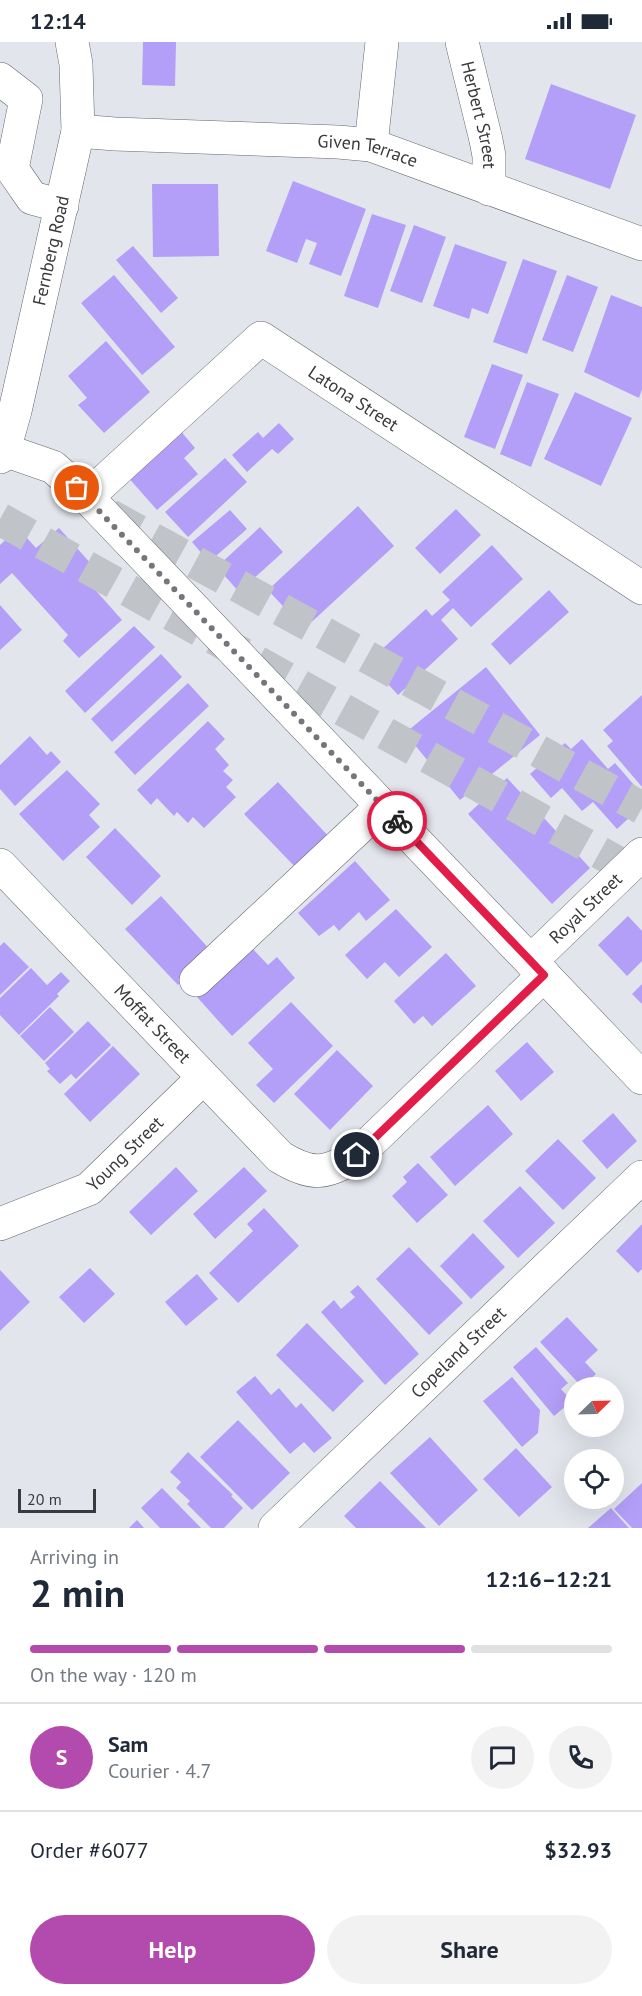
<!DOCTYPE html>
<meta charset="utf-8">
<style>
:root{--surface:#fff;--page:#f2f2f3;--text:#1f2937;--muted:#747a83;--line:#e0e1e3;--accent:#b34bae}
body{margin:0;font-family:"PT Sans",sans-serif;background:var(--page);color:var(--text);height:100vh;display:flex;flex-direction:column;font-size:22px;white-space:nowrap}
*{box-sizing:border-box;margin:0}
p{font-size:20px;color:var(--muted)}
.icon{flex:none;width:33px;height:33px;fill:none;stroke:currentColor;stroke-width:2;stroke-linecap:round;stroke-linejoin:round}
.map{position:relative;height:1486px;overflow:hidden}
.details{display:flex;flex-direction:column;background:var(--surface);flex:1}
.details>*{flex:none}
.needle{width:39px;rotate:67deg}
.tools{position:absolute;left:564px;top:1335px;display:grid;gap:12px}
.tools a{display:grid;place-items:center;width:60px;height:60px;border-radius:50%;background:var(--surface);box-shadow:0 6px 24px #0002;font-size:30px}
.scale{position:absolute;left:18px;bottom:15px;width:78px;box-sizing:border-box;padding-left:6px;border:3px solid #393a3d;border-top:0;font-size:16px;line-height:21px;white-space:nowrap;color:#393a3d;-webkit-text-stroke:4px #e2e6ec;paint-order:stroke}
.pin{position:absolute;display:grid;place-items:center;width:51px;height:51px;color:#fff;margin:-26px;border:3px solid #fff;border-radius:50%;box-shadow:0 2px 6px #0007}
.courier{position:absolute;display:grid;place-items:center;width:60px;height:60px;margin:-30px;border:4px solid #e11d48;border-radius:50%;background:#fff;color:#222;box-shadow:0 2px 8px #0007}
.summary em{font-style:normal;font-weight:600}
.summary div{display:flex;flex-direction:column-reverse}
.summary{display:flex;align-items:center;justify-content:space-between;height:102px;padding:0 30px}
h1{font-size:39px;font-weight:600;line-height:45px}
.bar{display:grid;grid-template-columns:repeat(4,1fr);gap:9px 6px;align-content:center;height:72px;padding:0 30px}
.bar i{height:8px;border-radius:4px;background:var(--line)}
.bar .active{background:var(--accent)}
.bar p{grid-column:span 4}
.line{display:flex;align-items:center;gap:15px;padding:0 30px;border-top:2px solid var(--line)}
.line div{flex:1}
.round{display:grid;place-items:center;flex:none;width:63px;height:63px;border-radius:32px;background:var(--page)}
.cta{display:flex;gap:12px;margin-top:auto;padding:12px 30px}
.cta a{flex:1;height:69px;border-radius:36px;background:var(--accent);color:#fff;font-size:24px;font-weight:600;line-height:69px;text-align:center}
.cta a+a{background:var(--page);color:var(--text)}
.status{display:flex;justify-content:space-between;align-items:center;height:42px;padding:0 30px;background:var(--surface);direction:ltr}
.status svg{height:16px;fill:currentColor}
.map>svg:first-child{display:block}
</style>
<div class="status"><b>12:14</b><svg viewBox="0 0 49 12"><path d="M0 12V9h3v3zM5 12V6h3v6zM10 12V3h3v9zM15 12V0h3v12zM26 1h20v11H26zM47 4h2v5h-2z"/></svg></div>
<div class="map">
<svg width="642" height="1486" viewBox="0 0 642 1486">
<rect width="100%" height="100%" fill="#e2e6ec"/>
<!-- building -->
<path fill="#b39ff7" d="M143,0H176L175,44L142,43Z
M551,42L636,73L610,147L525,117Z
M293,139L366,167L341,234L309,222L317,201L306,197L297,221L266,209Z
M152,142H218L219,214L153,215Z
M372,172L406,183L378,266L344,254Z
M414,183L446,195L422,261L390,249Z
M455,202L507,220L488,272L472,266L469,277L433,264Z
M133,204L178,256L161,271L116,218Z
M523,217L557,229L527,312L493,300Z
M114,233L175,305L142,333L81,261Z
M567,233L598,245L573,310L542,298Z
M611,253L642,265V347L639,356L584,330Z
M106,299L150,350L104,391L78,363L87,356L68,334Z
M492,322L523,333L495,407L464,395Z
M527,340L559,352L531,425L500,412Z
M575,350L632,376L601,444L544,417Z
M279,381L294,397L278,412L272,407L247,430L232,413L258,390L263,396Z
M179,387L195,406L184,416L198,432L157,468L126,433Z
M225,416L247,440L188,495L165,470Z
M358,464L394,504L304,587L268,548Z
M456,467L481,493L440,532L415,506Z
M230,468L247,487L209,520L192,500Z
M260,485L283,510L239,550L217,525Z
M18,486L36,506L59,486L93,524L82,533L122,578L79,616L63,599L68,593L12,531L0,542V503Z
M492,503L523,537L471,585L453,566L441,578L458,597L398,653L368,620L426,567L432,574L450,558L442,550Z
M549,548L569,570L510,623L491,602Z
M0,563L22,588L0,608Z
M134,584L155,605L85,671L65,649Z
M161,612L182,635L112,700L91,677Z
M486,625L540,693L460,758L405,691Z
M188,641L209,664L135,733L114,710Z
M642,653V745L607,704L613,699L603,688Z
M208,679L225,697L215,707L229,723L223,729L233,738L226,745L236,755L204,786L193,775L188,781L177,770L174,774L157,756L151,763L137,748Z
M30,694L47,713L51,709L61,720L15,764L0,747V723Z
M582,697L608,727L615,721L642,752V764L617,787L593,760L582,769L562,746L551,756L530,732L565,701L571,707Z
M67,728L100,762L89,773L100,785L63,819L19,772Z
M507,736L590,826L552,862L468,772Z
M278,740L331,797L298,828L244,772Z
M115,786L161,834L132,863L86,815Z
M355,819L390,858L366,879L359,870L339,889L334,883L319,894L298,871Z
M161,854L213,911L178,943L125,887Z
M396,867L432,905L399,935L385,920L367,937L345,913Z
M628,874L642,889V919L627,934L598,903Z
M4,900L29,925L0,953V904Z
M252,906L268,923L277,915L295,936L232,994L197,955Z
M446,911L476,944L432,984L423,974L414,982L394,959Z
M31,926L47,943L61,930L70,939L57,952L59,954L19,993L0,973V956Z
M642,942V962L632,952Z
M291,960L333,1004L274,1061L256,1043L273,1027L248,1001Z
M50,965L74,990L44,1019L20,994Z
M88,979L111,1003L76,1037L71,1032L60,1042L47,1029L50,1027L45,1021Z
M527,1000L554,1030L521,1059L495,1029Z
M113,1004L140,1032L90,1080L64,1052Z
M337,1008L373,1044L330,1088L294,1052Z
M488,1063L513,1092L455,1144L430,1115Z
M613,1071L637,1099L607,1127L582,1099Z
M558,1097L596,1136L563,1168L525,1129Z
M418,1121L448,1153L417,1181L392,1154L407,1140L403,1135Z
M176,1125L198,1149L151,1193L129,1170Z
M244,1125L267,1149L215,1197L193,1172Z
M520,1144L555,1181L518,1216L483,1179Z
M264,1166L299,1204L238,1261L209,1231L253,1189L247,1182Z
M642,1182V1227L638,1231L616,1209Z
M473,1191L505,1225L471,1257L440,1224Z
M409,1205L463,1261L429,1293L376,1237Z
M90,1226L115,1252L84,1281L59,1255Z
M0,1228L30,1260L0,1289Z
M197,1232L218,1257L186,1284L165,1260Z
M358,1243L419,1312L385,1343L321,1270L334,1258L341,1267L355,1255L350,1250Z
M567,1275L598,1308L585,1320L596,1332L582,1345L540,1300Z
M307,1281L364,1339L333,1370L276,1313Z
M536,1305L568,1341L561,1347L572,1359L554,1374L513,1325Z
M255,1334L271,1353L279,1346L296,1366L301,1361L332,1396L314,1411L304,1400L290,1412L236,1350Z
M512,1335L540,1368L538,1391L522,1405L483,1359Z
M238,1378L290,1431L252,1468L200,1415Z
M430,1395L478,1448L439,1484L390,1431Z
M516,1406L552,1445L519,1475L483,1437Z
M188,1410L233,1453L231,1454L243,1466L224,1486H211L187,1462L190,1459L176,1446L181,1440L170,1430Z
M380,1439L426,1486H356L344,1474Z
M642,1441V1486H632L614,1467Z
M162,1446L201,1486H160L141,1466Z
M611,1466L629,1486H588Z
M137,1478L144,1486H129Z"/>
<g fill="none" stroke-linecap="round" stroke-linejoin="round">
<!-- highway-tunnel -->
<path stroke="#c0c4c9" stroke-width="33" stroke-dasharray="33 16" stroke-linecap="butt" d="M109,473L642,766
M0,477L642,834"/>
<defs>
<g id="minor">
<path id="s1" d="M462,0L486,98L489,114V147"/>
<path d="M0,37L26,57L12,127L32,156L62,164"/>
<path id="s2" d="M78,89L115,92L338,100L371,103L642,202"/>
<path d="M371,103L382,0"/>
<path d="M4,408L53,425L87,455L642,1036"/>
<path id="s3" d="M0,415L4,408L15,369L78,89L76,22L72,0"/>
<path id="s4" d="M87,455L261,296L642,546"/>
<path id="s5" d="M0,823L280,1115C311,1134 326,1133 357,1113L544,933"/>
<path id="s6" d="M531,919L642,812"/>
<path d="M196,938L382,764"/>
<path id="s7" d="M0,1182L89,1147L203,1036"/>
<path id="s8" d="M275,1486L642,1135"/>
</g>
</defs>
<!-- minor casing -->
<use href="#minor" stroke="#64676c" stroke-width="34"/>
<!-- minor -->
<use href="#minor" stroke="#fff" stroke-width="33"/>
</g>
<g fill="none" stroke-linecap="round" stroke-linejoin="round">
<!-- done -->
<path stroke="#74767a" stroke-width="6" stroke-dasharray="0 10.8" d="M77,446L397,779"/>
<!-- route -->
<path stroke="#e11d48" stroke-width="8" d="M357,1113L544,933L397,779"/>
</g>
<g text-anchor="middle" stroke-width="4.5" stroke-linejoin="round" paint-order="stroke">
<!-- street labels -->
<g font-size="18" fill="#393a3d" stroke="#e2e6ec">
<text dy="6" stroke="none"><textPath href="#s1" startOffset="75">Herbert Street</textPath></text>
<text dy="6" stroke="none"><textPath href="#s2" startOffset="291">Given Terrace</textPath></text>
<text dy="6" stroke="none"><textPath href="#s3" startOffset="213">Fernberg Road</textPath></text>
<text dy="6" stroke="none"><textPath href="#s4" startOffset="346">Latona Street</textPath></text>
<text dy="6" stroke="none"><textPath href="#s6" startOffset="76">Royal Street</textPath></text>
<text dy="6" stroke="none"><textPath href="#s5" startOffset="220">Moffat Street</textPath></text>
<text dy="6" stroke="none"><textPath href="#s7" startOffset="146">Young Street</textPath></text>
<text dy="6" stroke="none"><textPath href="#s8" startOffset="254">Copeland Street</textPath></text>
</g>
</g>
</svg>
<div class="tools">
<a><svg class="needle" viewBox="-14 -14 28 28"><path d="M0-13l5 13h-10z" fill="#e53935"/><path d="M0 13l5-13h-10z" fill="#747a83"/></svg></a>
<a><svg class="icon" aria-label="locate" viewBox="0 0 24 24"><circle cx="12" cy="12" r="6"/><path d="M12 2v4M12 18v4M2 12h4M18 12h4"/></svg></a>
</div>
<div class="scale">20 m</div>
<div class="pin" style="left:77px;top:446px;background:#ea580c"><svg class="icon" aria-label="bag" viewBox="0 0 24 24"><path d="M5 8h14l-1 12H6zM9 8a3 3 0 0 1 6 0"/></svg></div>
<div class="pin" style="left:357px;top:1113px;background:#1f2937"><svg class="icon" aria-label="home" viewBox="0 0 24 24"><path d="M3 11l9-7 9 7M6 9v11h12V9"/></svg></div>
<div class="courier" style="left:397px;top:779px"><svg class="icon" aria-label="bike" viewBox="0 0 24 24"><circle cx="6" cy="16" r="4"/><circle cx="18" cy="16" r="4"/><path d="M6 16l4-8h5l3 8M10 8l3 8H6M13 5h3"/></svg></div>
</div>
<section class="details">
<div class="summary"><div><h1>2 min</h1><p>Arriving in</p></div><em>12:16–12:21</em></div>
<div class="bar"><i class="active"></i><i class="active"></i><i class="active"></i><i></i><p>On the way · 120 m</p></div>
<div class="line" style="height:108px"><b class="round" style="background:var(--accent);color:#fff">S</b><div><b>Sam</b><p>Courier · 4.7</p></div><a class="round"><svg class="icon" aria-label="chat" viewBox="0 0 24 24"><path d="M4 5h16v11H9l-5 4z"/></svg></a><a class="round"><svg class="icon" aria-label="phone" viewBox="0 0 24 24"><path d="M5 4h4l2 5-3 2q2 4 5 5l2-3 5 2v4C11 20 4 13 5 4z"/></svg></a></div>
<div class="line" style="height:78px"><div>Order #6077</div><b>$32.93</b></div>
<div class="cta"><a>Help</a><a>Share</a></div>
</section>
